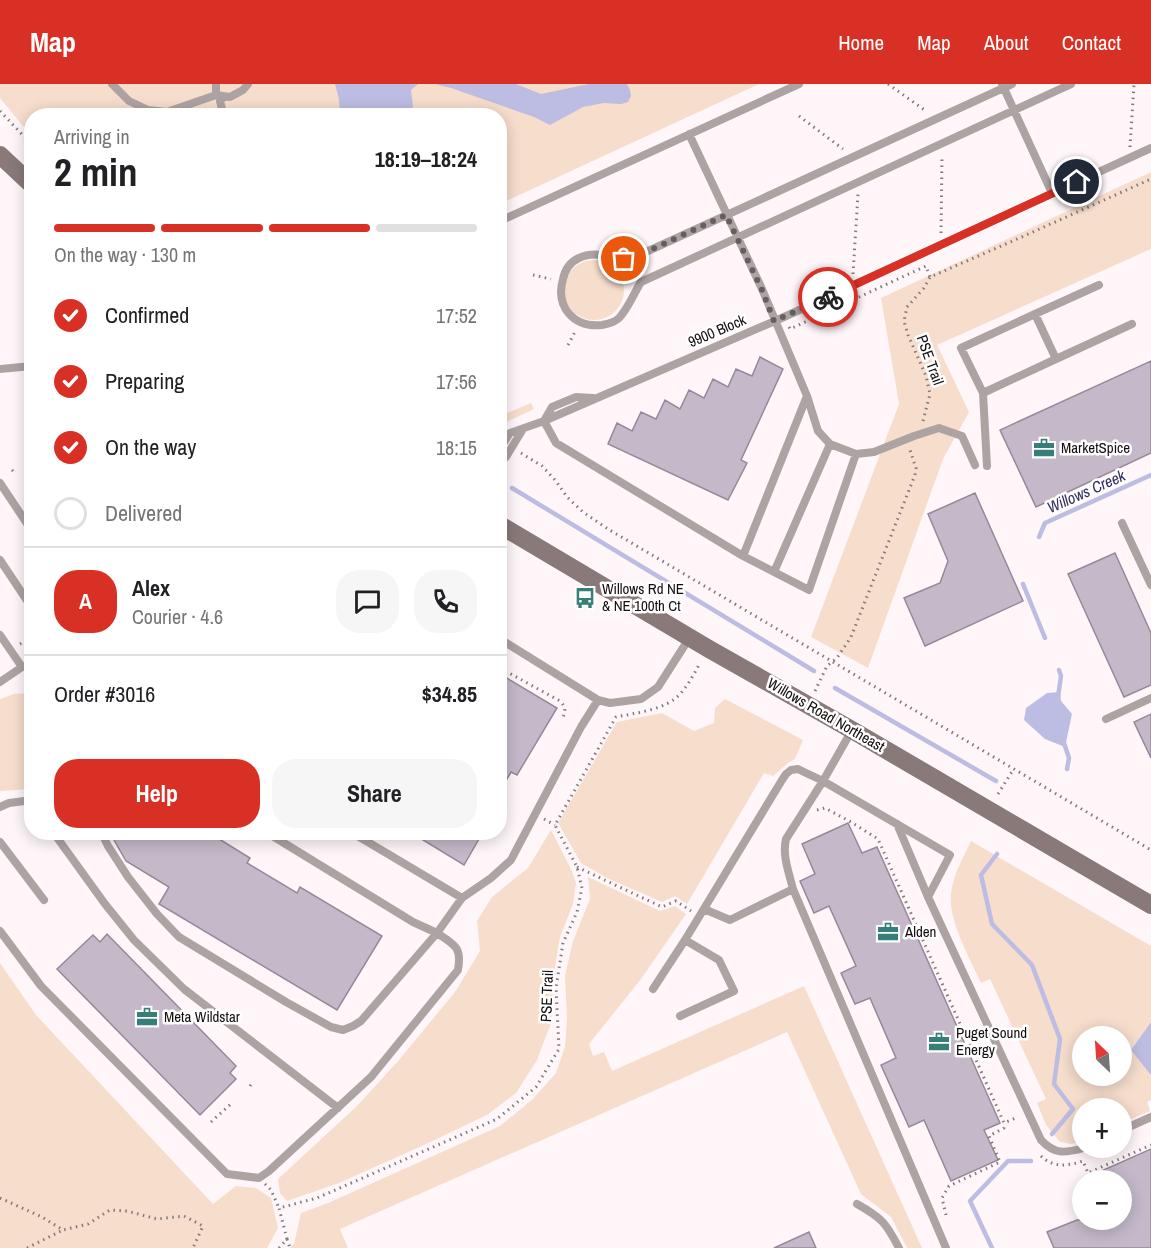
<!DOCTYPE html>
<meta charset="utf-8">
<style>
:root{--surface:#fff;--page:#f6f6f6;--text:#202124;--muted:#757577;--line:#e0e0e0;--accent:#d93025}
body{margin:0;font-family:"Archivo Narrow",sans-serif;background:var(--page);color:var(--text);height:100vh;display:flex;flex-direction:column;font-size:22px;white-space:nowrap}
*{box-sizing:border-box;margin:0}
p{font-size:20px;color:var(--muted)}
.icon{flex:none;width:33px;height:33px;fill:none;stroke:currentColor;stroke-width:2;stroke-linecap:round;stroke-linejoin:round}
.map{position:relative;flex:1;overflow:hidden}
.details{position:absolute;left:24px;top:24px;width:483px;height:732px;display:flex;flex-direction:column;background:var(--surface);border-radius:24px;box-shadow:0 3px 15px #0003}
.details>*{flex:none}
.needle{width:39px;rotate:335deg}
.tools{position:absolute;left:1072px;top:942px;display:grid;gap:12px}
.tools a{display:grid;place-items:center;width:60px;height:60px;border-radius:50%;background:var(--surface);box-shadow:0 3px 15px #0003;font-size:30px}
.pin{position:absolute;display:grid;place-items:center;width:51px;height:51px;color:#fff;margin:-26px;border:3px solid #fff;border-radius:50%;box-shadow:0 2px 6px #0007}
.courier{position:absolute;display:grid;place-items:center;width:60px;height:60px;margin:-30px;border:4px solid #d93025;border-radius:50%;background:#fff;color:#222;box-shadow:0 2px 8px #0007}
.overview em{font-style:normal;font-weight:700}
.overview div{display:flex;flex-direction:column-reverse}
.overview{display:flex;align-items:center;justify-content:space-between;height:102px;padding:0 30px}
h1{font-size:39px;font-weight:700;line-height:45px}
.bar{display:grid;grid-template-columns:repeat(4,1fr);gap:9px 6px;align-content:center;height:72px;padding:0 30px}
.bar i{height:8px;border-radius:4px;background:var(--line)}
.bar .selected{background:var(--accent)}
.bar p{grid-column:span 4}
.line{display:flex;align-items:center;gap:15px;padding:0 30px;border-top:2px solid var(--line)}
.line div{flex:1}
.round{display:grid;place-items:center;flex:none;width:63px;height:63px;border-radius:24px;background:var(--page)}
ol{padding:0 30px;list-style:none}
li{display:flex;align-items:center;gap:18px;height:66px}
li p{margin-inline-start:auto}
li .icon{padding:6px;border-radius:50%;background:var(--accent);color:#fff;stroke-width:4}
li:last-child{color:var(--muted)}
li i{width:33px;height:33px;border:3px solid var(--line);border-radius:50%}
.cta{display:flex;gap:12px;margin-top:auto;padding:12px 30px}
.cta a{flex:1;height:69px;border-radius:24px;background:var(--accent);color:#fff;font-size:24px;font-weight:700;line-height:69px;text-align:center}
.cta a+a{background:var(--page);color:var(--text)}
header{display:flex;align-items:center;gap:36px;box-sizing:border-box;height:84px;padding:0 30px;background:var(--accent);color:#fff}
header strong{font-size:28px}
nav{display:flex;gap:33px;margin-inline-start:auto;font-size:21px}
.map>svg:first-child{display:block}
</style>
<header>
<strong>Map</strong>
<nav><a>Home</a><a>Map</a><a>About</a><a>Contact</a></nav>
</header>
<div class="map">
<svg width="1151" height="1164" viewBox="0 0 1151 1164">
<rect width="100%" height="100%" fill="#fff6fa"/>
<!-- green -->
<path fill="#f6ddcc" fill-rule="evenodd" d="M0,0H759L500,120V32H32L31,49L22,41L0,14Z
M1151,88V165L937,261L969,328L943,375L868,584L811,553L899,320L881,214Z
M564 206a30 30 0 1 1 60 0a30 30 0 1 1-60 0Z
M531,319L534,325L500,341V327L505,330Z
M31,609V705L0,707V615L14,610Z
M725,615L803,656L795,675L788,679L773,692L764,689L687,820L675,812L662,818L607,794L581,779L558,739L617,638L662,629L694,647L714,639L715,624Z
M551,746L571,785L576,799L573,820L560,853L554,889L551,939L537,976L516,1009L487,1031L424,1061L339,1099L287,1117L280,1109L278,1095L357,1022L399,976L455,908L480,867L477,837L492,813L528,784Z
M971,757L1151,862V938L1131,966L1151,990V1016L1147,1018L1150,1027L1122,1039V1024H1083V1056L1072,1060L1060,1058L1046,1041L1037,1019L1046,1015L990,895L981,899C970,875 948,836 951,810C953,791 963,774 971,757ZM1083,952H1122V992H1083Z
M588,793L660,827L675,822L686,830L641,895L589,960L593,972L604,968L612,987L804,902L922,1164H907L891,1133L861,1110L787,948L340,1145L348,1164H290L294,1160L301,1129L328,1119L500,1042L533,1015L556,989L565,963L567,934L565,892L573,857L590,815Z
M0,879L36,931L213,1120L236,1102L256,1104L271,1114L278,1144L267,1164H0Z"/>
<!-- water -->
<path fill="#bdbce2" d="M335,0H418L411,6L413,23L407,32L340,31L339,15Z
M435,0H516L541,10L589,0H627L630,6L631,12L628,18L621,20L604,19L583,23L550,41L534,33L451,4Z
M1060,608L1061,617L1072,630L1065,663L1045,655L1024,636L1026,624L1047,609Z
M1151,938V990H1150L1131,966Z"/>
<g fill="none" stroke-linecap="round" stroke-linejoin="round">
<!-- stream -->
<path stroke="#bdbce2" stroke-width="4.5" d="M512,404L814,587
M1039,453L1045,439L1151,391
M1023,500L1045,554
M835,604L996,697
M1058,613L1061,592L1059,586
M1064,659L1069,674L1067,685
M997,770L981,791L992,840L1032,881L1060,955L1054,1000L1073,1025L1052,1050
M992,1164L970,1117L1008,1077H1031"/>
</g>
<!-- building -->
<path fill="#c5b9c9" stroke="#958999" stroke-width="1.5" d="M760,273L783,285L741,376L747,379L728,416L608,360L617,339L632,347L641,328L656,335L665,316L680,325L689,306L704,314L713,295L728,303L736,285L752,292Z
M1151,277V369L1036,423L1000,346Z
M975,409L1023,517L925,562L904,514L940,499L948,477L928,430Z
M1115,469L1151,549V601L1124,613L1068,490Z
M500,590L557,624L517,691L511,688L500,707Z
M1151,630V674L1134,638Z
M848,739L862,769L877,763L1000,1039L984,1046L998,1076L951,1097L924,1036L909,1043L881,981L896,974L870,914L855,920L841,889L856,882L829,822L814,829L800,797L815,790L802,760Z
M118,748H208L250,774L247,779L297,809L300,803L382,852L337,926L159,820L169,803L126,777L114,756Z
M410,748H483L464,781Z
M107,850L236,982L230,989L236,995L200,1031L57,885L93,851L100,858Z
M1151,1065V1164H1054L1047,1148L1077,1136H1122V1096H1081Z
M809,1148L816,1164H774Z"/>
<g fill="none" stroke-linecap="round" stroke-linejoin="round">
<!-- path -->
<path stroke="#81797c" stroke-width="3" stroke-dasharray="1.5 4.5" stroke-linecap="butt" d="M888,0L926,27
M0,27L32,61
M799,32L843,65
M1130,63L1134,0
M941,149L942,71
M853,190L858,110
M533,191L551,195
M621,193L636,186
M789,243L790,245L926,182L930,193
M568,261L576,246
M923,337L930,310L926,292L908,251L904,237L907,223L924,204L930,193L1015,156L1151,95
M521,369L542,382L556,397L567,413L583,428L608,445L1151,766
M12,386L13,387
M20,560L32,553
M500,584L560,617C566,623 566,628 562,635
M815,607L827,582L837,574L851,553L915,391L916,384L910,366
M998,710L1013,686
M817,726L825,724L851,738L878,755L1004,1039L1018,1033
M544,735L555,741
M577,783L662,823L676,817L691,827
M250,1002L252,999
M211,1038L231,1020
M1041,1072C1053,1084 1068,1082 1083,1077L1088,1089L1151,1061
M265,1100L271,1106L279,1124
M0,1114L42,1133L63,1146L88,1140L110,1126L127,1127L157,1135L184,1132L203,1142L193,1164
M946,1131L942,1114L949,1102L1000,1078L989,1052L1004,1044V1039
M287,1155L290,1164
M27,1164L63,1146
M279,1164L287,1155L279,1124L317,1114L497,1035L536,1003L559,965L556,904L563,859L577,828L582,804L577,783L555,741L616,633C635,629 665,626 679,611C688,602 694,590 700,579"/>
<!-- service -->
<path stroke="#ada3a2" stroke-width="8" d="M112,0L129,17L148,26L167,28L216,11L230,13L243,6L248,0
M1002,0L1052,109
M1012,0L633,174C615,176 596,165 579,174C570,178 565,186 563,195C555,223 574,244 602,241C608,240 615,238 619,234C628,225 634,209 641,198L1071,0
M216,11V0
M222,32L223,29L220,17L224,13
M689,50L762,205L807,312L818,347L830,360L856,370L874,368L914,352L939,344L962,352L975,381
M500,137L799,0
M1035,230L1099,201
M1056,275L1132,240
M0,285L32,282
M983,309L1056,275L1035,230L961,264L983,309L987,382
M544,337L556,359L743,472L809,506L856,370
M544,337L552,323L576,313L593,314
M500,365L510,349L544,337L784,233L1151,64
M500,379L506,373L523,345
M0,399L32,447
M1122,439L1151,501
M743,472L807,312
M0,476L32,524
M774,488L830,360
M0,551L22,583
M500,555L598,616
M0,598L22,583L32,582
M1106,635L1151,614
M852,646L823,697L786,755C782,771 789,789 793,805L946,1164
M0,723L9,719L32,716
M897,740L928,813L1041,1056C1055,1071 1065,1069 1084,1064
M53,748L105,820L134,856L184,905L338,1024
M101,748L108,762L128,793L157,830L179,853L286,918L331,943L343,946L353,942L361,937L437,849L413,838L266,748
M351,748L462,814
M0,758L44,816
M704,825L730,836L793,805
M0,847L41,902L227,1090L259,1094L269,1087L371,993L458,886C462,863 455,861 437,849L462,814L491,794L511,776L581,643L598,616L610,619L641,615L658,603L690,553
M653,905L685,856L782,696L786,690L791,686L798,685L804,688L823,697L950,771L928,813
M680,932L734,907L719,876L685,856
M1122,1046L1151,1033
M857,1120C882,1134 886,1139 899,1164"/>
<!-- secondary -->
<path stroke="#897a79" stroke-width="18" d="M0,71L32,101
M500,441L709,565L852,646L1151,821"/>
</g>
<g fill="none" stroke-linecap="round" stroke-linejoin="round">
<!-- done -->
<path stroke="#665f62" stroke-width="6" stroke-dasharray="0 10.8" d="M624,175L633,174L726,131L762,206L774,237L828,213"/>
<!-- route -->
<path stroke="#d93025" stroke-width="8" d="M828,213L1077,98"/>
</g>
<!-- icons -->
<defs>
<symbol id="office-bare" viewBox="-9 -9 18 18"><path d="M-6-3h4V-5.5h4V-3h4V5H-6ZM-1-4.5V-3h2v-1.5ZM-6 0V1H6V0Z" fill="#367e78" stroke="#fff" stroke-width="2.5" paint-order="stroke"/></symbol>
<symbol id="bus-bare" viewBox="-9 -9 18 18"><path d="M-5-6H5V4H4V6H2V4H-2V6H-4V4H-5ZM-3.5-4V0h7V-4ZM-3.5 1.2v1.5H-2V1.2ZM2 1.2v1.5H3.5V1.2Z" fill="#367e78" stroke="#fff" stroke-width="2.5" paint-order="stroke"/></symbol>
</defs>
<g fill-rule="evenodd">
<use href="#office-bare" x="1029" y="349" width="30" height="30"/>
<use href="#bus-bare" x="570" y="499" width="30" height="30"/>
<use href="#office-bare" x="873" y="833" width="30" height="30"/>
<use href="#office-bare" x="132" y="918" width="30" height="30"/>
<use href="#office-bare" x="924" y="943" width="30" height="30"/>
</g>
<g text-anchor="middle" stroke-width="5" stroke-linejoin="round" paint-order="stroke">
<!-- street labels -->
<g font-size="15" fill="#140d10" stroke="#fff">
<text transform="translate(717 247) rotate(-23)" y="5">9900 Block</text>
<text transform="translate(930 276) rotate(70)" y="5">PSE Trail</text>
<text transform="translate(826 631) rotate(30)" y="5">Willows Road Northeast</text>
<text transform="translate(547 912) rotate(-88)" y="5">PSE Trail</text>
</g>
<!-- poi labels -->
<g font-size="15" fill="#140d10" stroke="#fff" text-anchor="start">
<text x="1061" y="369">MarketSpice</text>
<text x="602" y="510">Willows Rd NE<tspan x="602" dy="17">&amp; NE 100th Ct</tspan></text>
<text x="905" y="853">Alden</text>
<text x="164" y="938">Meta Wildstar</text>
<text x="956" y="954">Puget Sound<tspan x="956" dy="17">Energy</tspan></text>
</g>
<!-- water labels -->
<g font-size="16" font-style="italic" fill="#342f60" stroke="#fff">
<text transform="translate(1086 407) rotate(-24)" y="6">Willows Creek</text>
</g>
</g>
</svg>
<div class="tools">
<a><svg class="needle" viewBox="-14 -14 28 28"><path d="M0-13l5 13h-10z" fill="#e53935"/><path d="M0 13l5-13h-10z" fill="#757577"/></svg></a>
<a>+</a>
<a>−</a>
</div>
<div class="pin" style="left:624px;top:175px;background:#ea580c"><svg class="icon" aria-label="bag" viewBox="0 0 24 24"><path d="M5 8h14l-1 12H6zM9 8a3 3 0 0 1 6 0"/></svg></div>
<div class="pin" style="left:1077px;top:98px;background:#1f2937"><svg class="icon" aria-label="home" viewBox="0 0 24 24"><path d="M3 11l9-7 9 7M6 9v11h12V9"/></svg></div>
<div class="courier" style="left:828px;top:213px"><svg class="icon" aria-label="bike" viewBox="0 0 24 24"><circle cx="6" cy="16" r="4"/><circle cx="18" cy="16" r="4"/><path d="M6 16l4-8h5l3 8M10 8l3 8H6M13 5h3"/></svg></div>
<section class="details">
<div class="overview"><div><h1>2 min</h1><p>Arriving in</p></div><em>18:19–18:24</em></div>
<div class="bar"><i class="selected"></i><i class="selected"></i><i class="selected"></i><i></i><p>On the way · 130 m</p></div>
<ol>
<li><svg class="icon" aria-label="check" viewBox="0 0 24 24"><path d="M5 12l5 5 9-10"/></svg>Confirmed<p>17:52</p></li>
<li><svg class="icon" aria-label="check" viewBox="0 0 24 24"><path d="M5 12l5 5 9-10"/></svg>Preparing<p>17:56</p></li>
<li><svg class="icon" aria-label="check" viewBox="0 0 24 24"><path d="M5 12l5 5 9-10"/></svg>On the way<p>18:15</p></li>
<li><i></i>Delivered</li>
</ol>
<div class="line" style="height:108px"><b class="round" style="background:var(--accent);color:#fff">A</b><div><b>Alex</b><p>Courier · 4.6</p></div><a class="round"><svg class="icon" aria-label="chat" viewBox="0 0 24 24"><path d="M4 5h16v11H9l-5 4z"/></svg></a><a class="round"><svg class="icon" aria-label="phone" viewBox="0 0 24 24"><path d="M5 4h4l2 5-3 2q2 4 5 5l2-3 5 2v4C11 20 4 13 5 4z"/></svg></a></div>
<div class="line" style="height:78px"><div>Order #3016</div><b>$34.85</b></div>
<div class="cta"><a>Help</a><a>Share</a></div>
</section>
</div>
